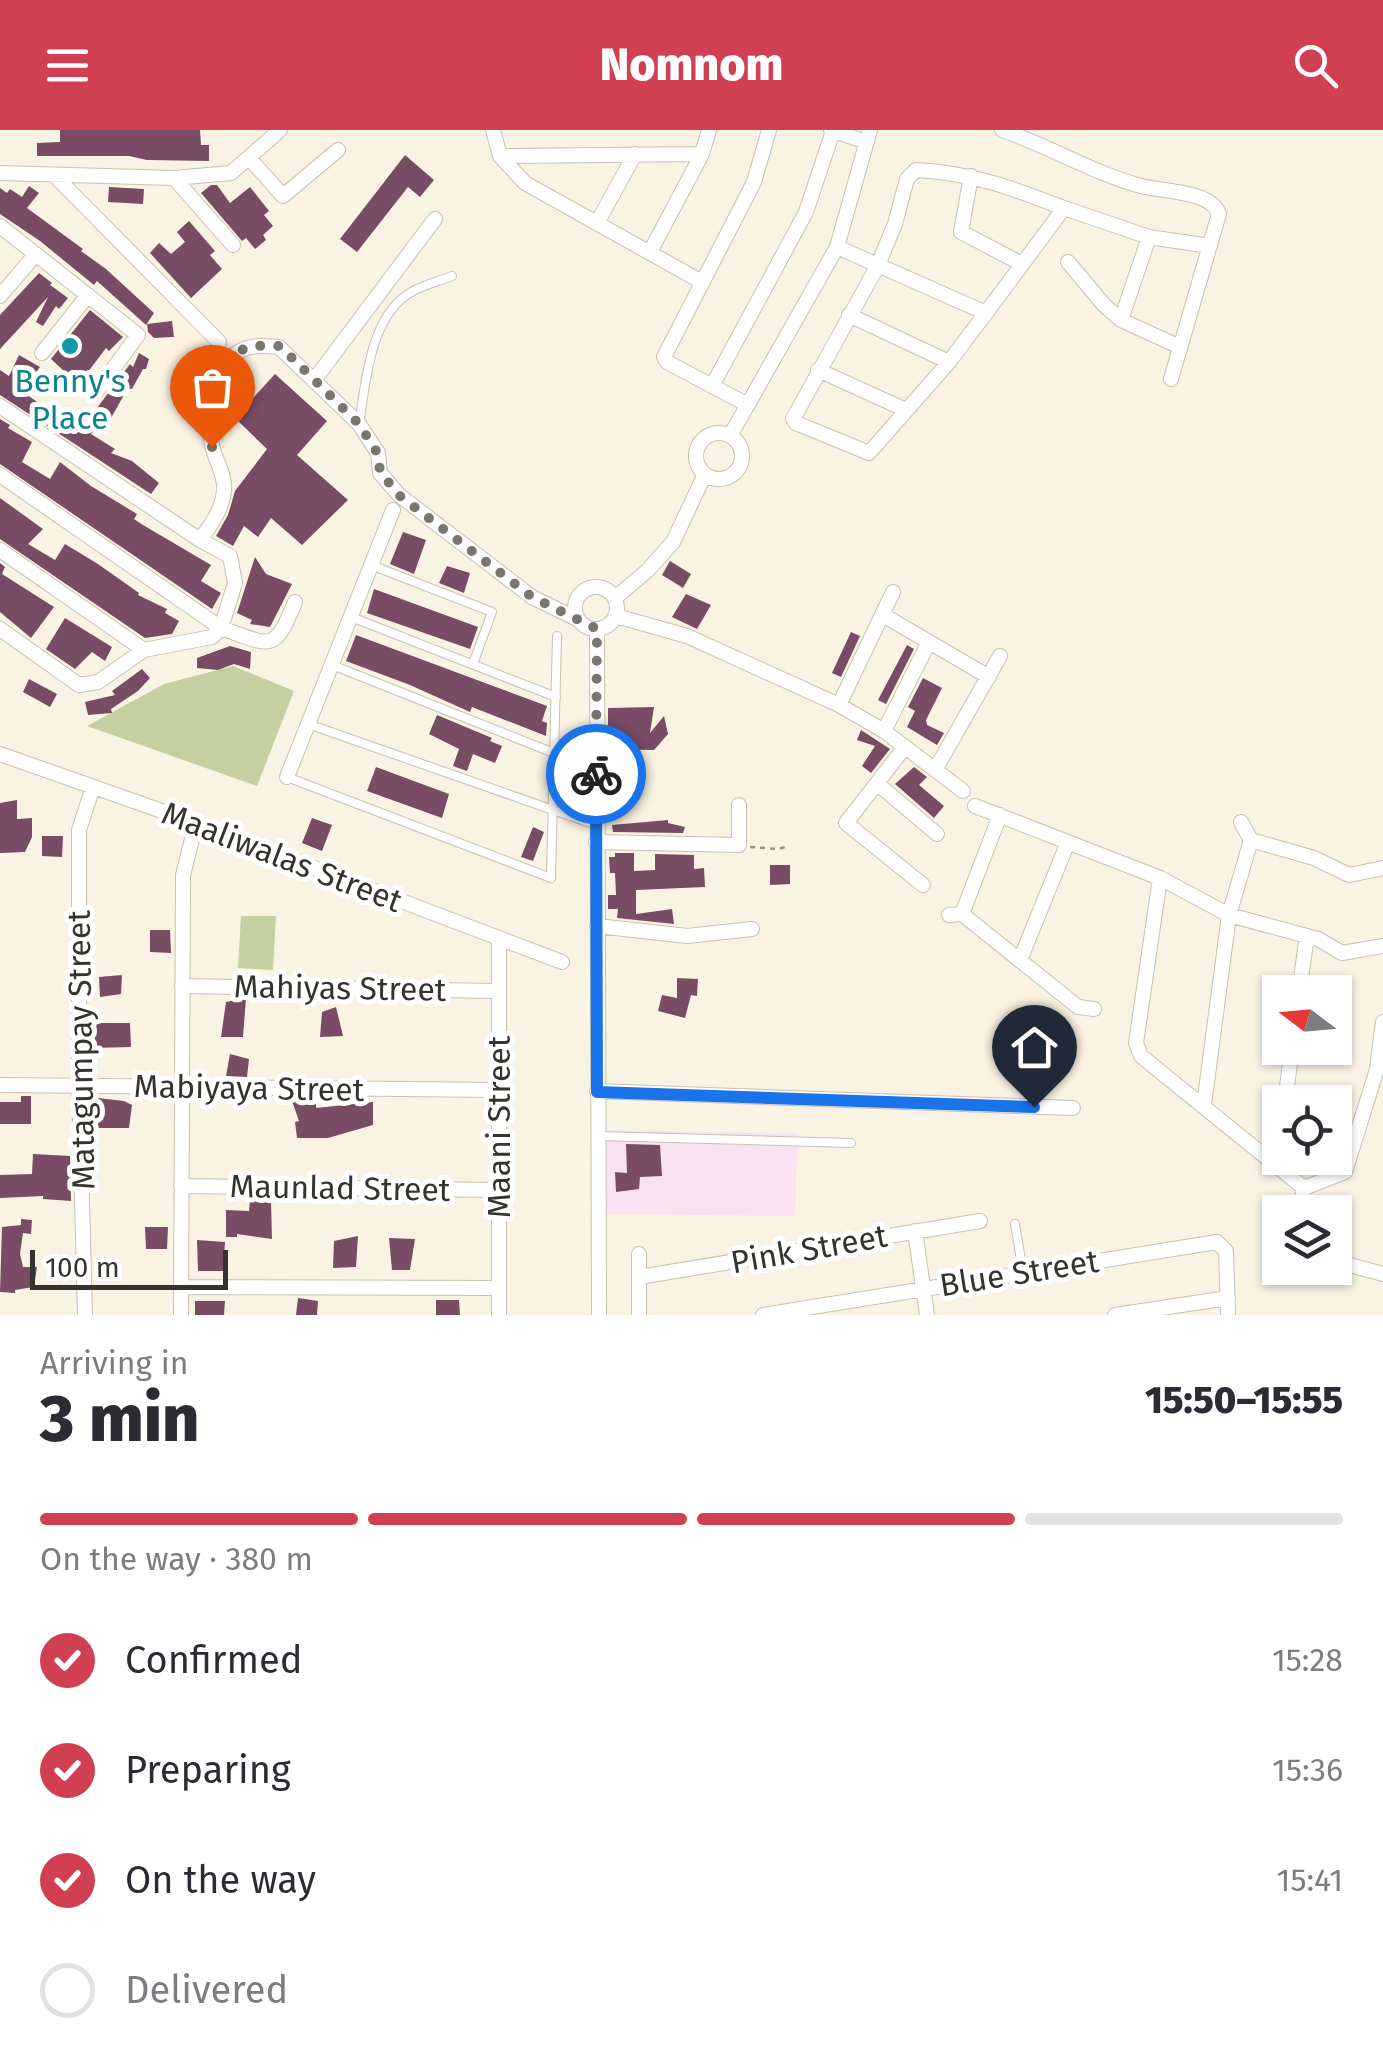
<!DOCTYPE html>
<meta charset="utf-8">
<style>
:root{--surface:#fff;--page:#f2f2f3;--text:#2b2b33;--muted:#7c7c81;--line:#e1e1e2;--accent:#d14052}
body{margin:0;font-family:"Fira Sans",sans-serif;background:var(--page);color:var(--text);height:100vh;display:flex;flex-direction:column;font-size:38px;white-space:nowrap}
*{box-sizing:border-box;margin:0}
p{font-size:32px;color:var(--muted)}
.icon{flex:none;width:55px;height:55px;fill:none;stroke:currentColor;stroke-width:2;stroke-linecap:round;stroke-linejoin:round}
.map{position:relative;height:1185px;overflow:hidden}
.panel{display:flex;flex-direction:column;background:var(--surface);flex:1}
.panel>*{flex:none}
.needle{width:65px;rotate:286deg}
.buttons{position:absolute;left:1262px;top:845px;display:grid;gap:20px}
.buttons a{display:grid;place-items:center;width:90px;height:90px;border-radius:0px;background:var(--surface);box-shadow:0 2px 8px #0004;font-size:50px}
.scale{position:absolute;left:30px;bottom:25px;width:198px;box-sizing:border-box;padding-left:10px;border:5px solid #35332d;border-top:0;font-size:28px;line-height:35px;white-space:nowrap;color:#35332d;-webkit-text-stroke:8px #fff;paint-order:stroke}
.pin{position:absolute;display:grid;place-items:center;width:85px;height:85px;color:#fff;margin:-102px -42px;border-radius:50% 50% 50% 0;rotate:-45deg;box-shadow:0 0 10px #0007}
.pin .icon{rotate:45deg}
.courier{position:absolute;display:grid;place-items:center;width:100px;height:100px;margin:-50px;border:8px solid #1a73e8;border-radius:50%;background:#fff;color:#222;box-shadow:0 2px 12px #0007}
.summary em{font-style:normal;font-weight:800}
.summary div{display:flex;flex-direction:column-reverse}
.summary{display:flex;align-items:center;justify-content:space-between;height:170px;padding:0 40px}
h1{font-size:65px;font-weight:800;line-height:75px}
.bar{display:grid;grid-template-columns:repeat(4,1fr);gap:15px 10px;align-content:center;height:120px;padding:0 40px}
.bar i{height:12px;border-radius:8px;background:var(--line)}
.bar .selected{background:var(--accent)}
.bar p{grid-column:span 4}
ol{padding:0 40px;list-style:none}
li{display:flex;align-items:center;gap:30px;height:110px}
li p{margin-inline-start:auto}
li .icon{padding:10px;border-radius:50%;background:var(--accent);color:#fff;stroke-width:4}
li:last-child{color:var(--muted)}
li i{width:55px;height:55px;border:5px solid var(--line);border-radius:50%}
header{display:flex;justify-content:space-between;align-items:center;height:130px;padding:0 40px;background:var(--accent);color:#fff;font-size:45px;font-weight:800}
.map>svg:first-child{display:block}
</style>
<header><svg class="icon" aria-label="menu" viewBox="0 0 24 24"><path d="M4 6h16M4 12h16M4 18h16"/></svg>Nomnom<svg class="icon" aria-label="search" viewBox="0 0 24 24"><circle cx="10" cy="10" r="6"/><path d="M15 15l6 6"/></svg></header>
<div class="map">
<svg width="1383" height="1185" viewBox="0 0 1383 1185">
<rect width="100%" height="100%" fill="#faf3e3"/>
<!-- industrial -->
<path fill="#f9e2ef" d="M606,1000L798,1004L795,1086L606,1084Z"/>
<!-- green -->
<path fill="#c5cfa0" d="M233,536L294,561L257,656L87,596L164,554Z
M241,786H276L273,840L238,838Z"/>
<!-- building -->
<path fill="#784c64" d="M60,0H200L201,15H209V31L147,30L129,26H37V13L60,12Z
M405,25L434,50L420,67L408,57L357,122L340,109Z
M211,55H217L230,73L250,57L269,81L264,85L273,96L263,105L266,110L255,119L246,108L242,111L201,63Z
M29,56L39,63L27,78L83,119L81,121L106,139L154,183L146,195L97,151L94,155L40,111L0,84V58L7,63L10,59L22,67Z
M109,57L144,59L143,74L108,72Z
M189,91L215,121L210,125L222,139L191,168L150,123L159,113L171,124L185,112L177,102Z
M39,143L52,153L50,155L68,168L59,179L56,176L43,196L36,192L48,167L0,219V185Z
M90,180L123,207L109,221L106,218L72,263L57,253L65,242L51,229Z
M172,191L174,207L154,208L148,202L147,194Z
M139,223L149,229L146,239H143L132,259L128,258L111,288L107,286L91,304L115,319L111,323L132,331L159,353L151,364L0,265V240L9,246L19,225L40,237L24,259L26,264L79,302L130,234L133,237Z
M275,244L327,291L297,325L348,370L302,415L271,388L258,407L244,396L233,416L216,406L228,385L235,361L267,319L235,288Z
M0,289L10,295L8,298L32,312L22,332L50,349L60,332L91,356L137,384L134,389L143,395L211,435L201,451L221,463L212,479L0,334Z
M0,368L43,399L28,414L55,430L65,414L98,434L139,463L138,465L167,479L165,483L179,491L172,504L145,508L0,409Z
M403,402L426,410L414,444L390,434Z
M255,427L266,444L292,454L270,497L250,494L252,490L237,483Z
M670,431L691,444L683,458L662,445Z
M0,433L5,437L2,444L54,477L31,508L0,482Z
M447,436L470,443L464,463L439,453Z
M374,459L478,497L470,519L367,483Z
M686,464L711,475L697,499L672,487Z
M65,488L112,517L105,531L92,522L75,539L46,519Z
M851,502L860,506L841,547L832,543Z
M356,505L547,576L542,591L547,593L546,606L472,577L470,582L410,555L346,531Z
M907,515L914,519L886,574L878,570Z
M230,516L251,522L250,539L234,534L218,540L197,538V528Z
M142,539L150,548L138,561L111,579L112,583L88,585L85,572L115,565L112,561Z
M923,548L942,558L926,590L927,595L944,603L937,615L907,597L915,581L908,577Z
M29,549L57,564L50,577L23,562Z
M654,577L650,603L664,586L668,604L654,620L608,619V578Z
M437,585L492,608L490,611L502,616L495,633L473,624L467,641L453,636L459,619L429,604Z
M861,600L890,619L871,643L862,636L875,616L857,610Z
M376,637L449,664L442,688L367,661Z
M914,637L927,647L919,655L944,676L934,688L895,654Z
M17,670V689L32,688V707L25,722L0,723V673Z
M312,688L332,695L322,721L302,713Z
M668,690V693L685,697L683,703L613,702L612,695Z
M533,697L544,702L533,731L521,727Z
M42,706H63L62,727L42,726Z
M615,723H634V741L655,740V724L694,725V739L704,738L705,757L636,760V784L672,779L674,794L617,788L618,779H608V765H616L615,743H610L609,727H615Z
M770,735H790V754L770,755Z
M150,800H170L171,823L150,822Z
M122,845L121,864L100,867L99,847Z
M677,848L698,849L697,866L691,865L685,888L658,881L662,865L677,868Z
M246,868L243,907H221L226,872Z
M336,877L343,906L320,907L322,882Z
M92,893H130L131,917L91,918Z
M230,924L249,929L247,947L226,946Z
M21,966H31V994H0V972H21Z
M98,968L124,971L132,975L129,998H93Z
M292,971H316V978L373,972V995L328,1008H297L295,992L299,991Z
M626,1014L660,1015L662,1046L640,1047L639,1059L616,1062L615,1042L627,1043Z
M33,1024L70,1026L71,1071L43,1069V1066L0,1068V1045L32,1044Z
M250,1069L271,1071L272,1109L237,1104V1107H226V1080L249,1081Z
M21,1089L32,1090L31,1104L23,1103L20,1124L23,1137H37L34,1157L15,1160V1163L0,1162L2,1097L21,1095Z
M145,1097H168L167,1119H146Z
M358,1106L356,1137L333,1138L334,1111Z
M389,1108L415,1109L410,1140H392Z
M197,1110L225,1112L223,1141H198Z
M298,1168L318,1171L317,1185H296Z
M436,1170H459L460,1185H436Z
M195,1171H225L224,1185H195Z"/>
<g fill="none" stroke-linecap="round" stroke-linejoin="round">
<defs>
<path id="service" d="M359,294C366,251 370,182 415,160C427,154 440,151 452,146
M371,435L492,482L473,534
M351,487L556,567
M332,535L554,623
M308,594L596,695
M287,647L551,748L557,506
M598,1006L851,1013
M1015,1094L1023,1142"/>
<path id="minor" d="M493,0L500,26L525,53L702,152
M831,0L866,12
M1002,0C1049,16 1093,43 1141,56C1163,62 1210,60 1219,84L1171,249
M500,26L702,24L709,0
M249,28L283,66L338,20
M0,43L174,48L231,43L280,0
M54,45L219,212
M971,46L961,102L1022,134
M174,48L233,115
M597,93L635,24
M0,96L138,205L96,262
M1149,107L1121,190L1180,217
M837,117L986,183L1064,78L1149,107L1210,116
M650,122L702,24
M1068,132L1104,175L1121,190
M0,166L35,125
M986,183L949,232L869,323L796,293L793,289L878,135L895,94L907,49L916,40C973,43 1012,58 1064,78
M849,185L949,232
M42,223L88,165
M818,240L906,280
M315,249L435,89
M712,256L806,82L833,1
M748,275L667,232L664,227L754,52L769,0
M0,276L200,410L230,426L235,453L221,498L212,507L144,520L98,552L79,555L0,499
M696 326a23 23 0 1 1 46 0a23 23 0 1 1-46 0Z
M730,306L837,117L870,0
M0,345L221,498C270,515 274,525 295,472
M200,410C211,395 222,380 224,361C226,346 215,330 212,315C206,288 214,236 240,221C252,214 267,216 279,217L359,294L378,323L380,343L399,365L532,467L579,490
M0,420L144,520
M575 478a21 21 0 1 1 42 0a21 21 0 1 1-42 0Z
M615,468L647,441L673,412L705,344
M883,485L989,547
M616,486L687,506L839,575L884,601L963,661
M597,499L599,1185
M839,575L893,462
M884,601L929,512
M905,617L846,693L923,755
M0,624L196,693L562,832
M935,640L1000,526
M287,647L393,380
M879,655L937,704
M975,676L1160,748L1229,785L1318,809L1342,823L1383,816
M1241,692L1251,710L1314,728L1349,745L1383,738
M596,712L739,715V675
M1160,748L1136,913L1141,926L1304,1058
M962,784L1000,685
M949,785L962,784L1078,877L1094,879
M597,796L687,806L752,799
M499,809V1185
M1020,830L1068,712
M182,856L499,861
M1299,862L1307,806
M0,955L499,960
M597,961L1073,978
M1285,972L1292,918
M1204,975L1229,785L1251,710
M1277,1034L1280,1008
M181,1056L499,1060
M1299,1082L1304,1058L1345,1042L1377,939L1383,892
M915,1101L927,1185
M639,1124V1185
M1335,1131L1383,1144
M639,1147L980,1091
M181,1157L499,1158
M85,1185L79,956V700L93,657
M181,1185L183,745L196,693
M763,1185L1217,1112L1226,1121L1228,1185
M1115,1185L1228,1168"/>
</defs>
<!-- service casing -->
<use href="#service" stroke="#c8c1b2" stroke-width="10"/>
<!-- minor casing -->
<use href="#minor" stroke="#c8c1b2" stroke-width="16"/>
<!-- path -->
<path stroke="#959186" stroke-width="2.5" stroke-dasharray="5 5" stroke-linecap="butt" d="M750,717L778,719L785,717"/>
<!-- service -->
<use href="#service" stroke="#fff" stroke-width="8"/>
<!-- minor -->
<use href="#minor" stroke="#fff" stroke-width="14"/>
</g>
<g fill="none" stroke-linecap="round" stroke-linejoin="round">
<!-- done -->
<path stroke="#7a766d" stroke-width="10" stroke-dasharray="0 18" d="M212,317C207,289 212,238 240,221C252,214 267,216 280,216L359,294L378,324L380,342L400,366L532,467L597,499L596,644"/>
<!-- route -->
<path stroke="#1a73e8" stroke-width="12" d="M596,644L597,962L1034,977"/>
</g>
<!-- markers -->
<circle fill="#0f9aa8" stroke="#fff" stroke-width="4" cx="70" cy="216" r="10"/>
<g text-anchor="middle" stroke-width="10" stroke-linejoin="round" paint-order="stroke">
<!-- culture labels -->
<g font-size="32" fill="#0d838f" stroke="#fff">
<text x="70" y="262">Benny's<tspan x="70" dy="37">Place</tspan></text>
</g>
<!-- street labels -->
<g font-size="32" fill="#35332d" stroke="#fff">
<text transform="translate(282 727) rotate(21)" y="11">Maaliwalas Street</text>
<text transform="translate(340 858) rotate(1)" y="11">Mahiyas Street</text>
<text transform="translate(81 920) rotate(-91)" y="11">Matagumpay Street</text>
<text transform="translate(249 958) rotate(1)" y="11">Mabiyaya Street</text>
<text transform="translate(499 997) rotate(-90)" y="11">Maani Street</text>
<text transform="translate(340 1058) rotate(1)" y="11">Maunlad Street</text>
<text transform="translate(809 1119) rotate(-10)" y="11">Pink Street</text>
<text transform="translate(1019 1143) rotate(-9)" y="11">Blue Street</text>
</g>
</g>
</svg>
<div class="buttons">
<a><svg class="needle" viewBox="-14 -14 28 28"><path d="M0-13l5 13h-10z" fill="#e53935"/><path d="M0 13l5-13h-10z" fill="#7c7c81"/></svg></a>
<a><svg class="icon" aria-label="locate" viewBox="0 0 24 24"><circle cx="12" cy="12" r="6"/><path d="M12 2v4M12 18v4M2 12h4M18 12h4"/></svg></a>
<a><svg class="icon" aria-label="layers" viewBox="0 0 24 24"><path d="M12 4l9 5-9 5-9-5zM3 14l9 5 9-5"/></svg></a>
</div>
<div class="scale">100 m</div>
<div class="pin" style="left:212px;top:317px;background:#ea580c"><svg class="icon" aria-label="bag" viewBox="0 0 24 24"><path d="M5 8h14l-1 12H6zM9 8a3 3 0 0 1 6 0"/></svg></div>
<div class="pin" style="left:1034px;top:977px;background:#1f2937"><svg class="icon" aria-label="home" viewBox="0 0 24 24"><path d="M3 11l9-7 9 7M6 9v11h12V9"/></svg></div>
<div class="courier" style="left:596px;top:644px"><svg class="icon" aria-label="bike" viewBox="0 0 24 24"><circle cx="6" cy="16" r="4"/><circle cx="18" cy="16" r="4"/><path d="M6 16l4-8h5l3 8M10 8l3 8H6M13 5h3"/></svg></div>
</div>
<section class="panel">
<div class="summary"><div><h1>3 min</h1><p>Arriving in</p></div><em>15:50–15:55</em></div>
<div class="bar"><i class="selected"></i><i class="selected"></i><i class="selected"></i><i></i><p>On the way · 380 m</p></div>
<ol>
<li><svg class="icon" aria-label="check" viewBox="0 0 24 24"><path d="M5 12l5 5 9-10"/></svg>Confirmed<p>15:28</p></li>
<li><svg class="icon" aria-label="check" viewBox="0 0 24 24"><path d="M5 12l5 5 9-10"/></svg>Preparing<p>15:36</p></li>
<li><svg class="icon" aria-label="check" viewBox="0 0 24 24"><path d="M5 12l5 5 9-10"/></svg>On the way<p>15:41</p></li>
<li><i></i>Delivered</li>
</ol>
</section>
